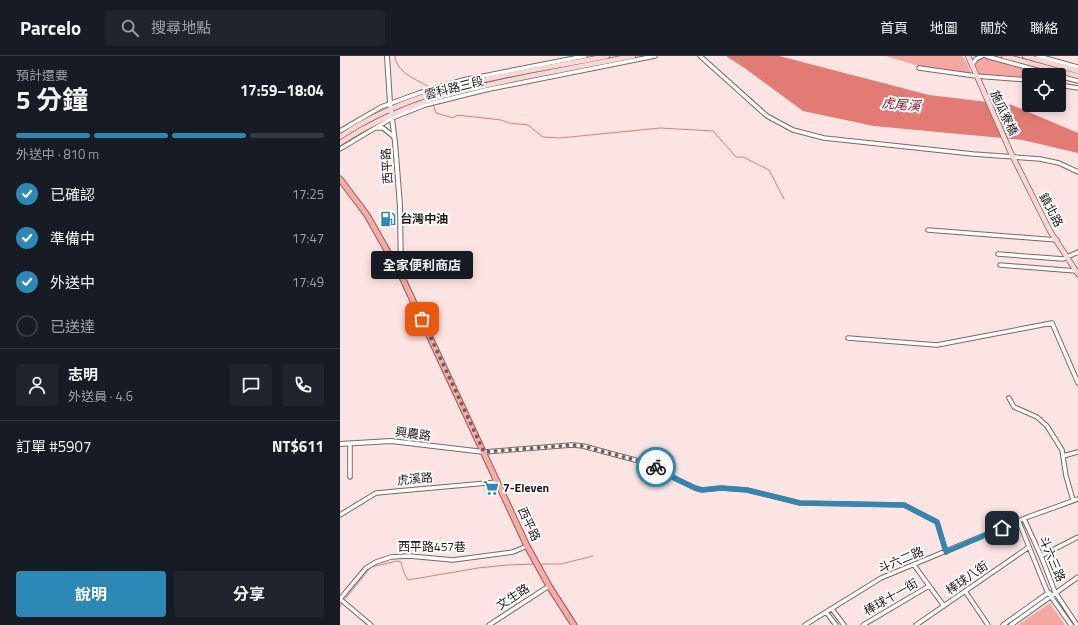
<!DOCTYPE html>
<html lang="zh-TW">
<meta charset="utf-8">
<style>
:root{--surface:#171b24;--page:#20242c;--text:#f1f3f6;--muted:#9ea1a6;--line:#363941;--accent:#2c88b5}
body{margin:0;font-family:"Titillium Web","Noto Sans TC",sans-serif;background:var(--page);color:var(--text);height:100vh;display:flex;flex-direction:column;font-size:15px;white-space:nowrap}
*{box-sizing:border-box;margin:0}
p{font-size:13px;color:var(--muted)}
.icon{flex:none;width:22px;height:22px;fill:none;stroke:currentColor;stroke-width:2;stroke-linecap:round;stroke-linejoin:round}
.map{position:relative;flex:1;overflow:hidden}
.details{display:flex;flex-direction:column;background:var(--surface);width:340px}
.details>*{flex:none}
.buttons{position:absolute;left:682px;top:12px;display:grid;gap:8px}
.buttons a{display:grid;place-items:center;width:44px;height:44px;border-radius:4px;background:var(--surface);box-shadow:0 2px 10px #0003;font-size:20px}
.pin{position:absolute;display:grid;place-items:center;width:34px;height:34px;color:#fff;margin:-17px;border-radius:8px;box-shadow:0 2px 6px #0006}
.courier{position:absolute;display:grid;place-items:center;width:40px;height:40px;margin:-20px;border:3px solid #2c88b5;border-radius:50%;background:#fff;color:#222;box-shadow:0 1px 5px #0007}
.bubble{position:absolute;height:28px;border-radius:4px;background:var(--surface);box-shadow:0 2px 10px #0003;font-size:13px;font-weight:700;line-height:28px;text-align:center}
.overview em{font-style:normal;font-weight:700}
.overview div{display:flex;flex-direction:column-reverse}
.overview{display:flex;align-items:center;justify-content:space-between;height:68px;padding:0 16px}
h1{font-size:26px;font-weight:700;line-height:30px}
.bar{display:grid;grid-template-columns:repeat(4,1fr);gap:6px 4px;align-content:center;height:48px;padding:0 16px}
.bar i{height:5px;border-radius:3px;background:var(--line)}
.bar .on{background:var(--accent)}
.bar p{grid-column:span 4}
.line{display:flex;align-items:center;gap:10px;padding:0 16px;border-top:1px solid var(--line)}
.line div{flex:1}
.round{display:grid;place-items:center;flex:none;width:42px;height:42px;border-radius:4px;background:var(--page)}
ol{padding:0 16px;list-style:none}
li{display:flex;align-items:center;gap:12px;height:44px}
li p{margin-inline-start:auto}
li .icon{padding:4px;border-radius:50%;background:var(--accent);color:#fff;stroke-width:4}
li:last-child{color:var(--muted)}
li i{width:22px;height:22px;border:2px solid var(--line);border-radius:50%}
.button{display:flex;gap:8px;margin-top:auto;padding:8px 16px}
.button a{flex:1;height:46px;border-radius:4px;background:var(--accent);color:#fff;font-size:16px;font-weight:700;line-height:46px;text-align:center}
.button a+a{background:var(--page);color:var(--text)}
header{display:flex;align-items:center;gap:24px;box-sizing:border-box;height:56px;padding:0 20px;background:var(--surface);border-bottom:1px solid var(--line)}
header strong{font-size:19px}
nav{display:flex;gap:22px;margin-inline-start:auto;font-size:14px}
.search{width:280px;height:36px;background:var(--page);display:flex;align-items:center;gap:10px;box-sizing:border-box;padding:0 14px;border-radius:4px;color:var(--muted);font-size:15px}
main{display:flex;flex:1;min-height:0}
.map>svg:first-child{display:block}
</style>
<header>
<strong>Parcelo</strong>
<div class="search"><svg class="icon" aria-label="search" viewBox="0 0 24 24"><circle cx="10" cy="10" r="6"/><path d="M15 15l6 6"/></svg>搜尋地點</div>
<nav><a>首頁</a><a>地圖</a><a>關於</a><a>聯絡</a></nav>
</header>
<main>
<section class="details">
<div class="overview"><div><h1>5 分鐘</h1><p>預計還要</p></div><em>17:59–18:04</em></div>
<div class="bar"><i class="on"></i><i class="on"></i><i class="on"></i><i></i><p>外送中 · 810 m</p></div>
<ol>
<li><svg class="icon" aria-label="check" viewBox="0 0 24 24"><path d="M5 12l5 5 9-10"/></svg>已確認<p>17:25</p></li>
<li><svg class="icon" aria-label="check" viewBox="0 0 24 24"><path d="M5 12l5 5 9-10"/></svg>準備中<p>17:47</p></li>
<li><svg class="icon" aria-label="check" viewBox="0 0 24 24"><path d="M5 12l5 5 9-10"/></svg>外送中<p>17:49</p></li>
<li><i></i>已送達</li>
</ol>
<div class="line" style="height:72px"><a class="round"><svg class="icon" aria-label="person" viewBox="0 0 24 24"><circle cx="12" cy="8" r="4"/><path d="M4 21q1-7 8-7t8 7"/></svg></a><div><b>志明</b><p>外送員 · 4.6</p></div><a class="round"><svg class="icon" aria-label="chat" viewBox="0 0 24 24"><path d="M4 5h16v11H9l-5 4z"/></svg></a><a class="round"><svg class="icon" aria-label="phone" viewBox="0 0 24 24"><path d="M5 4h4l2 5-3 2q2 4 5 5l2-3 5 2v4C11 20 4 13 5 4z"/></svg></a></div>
<div class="line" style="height:52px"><div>訂單 #5907</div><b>NT$611</b></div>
<div class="button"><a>說明</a><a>分享</a></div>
</section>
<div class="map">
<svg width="738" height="569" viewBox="0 0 738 569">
<rect width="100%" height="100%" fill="#fce4e2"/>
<!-- green -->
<path fill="#f7a7a1" d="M546,0H622L627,7L631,18L582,11Z
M644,1H646L708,19H689V21L639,18L635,8L639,3Z
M710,547L725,569H678Z"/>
<!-- water -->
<path fill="#e37b75" d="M386,0H439L589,39L672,49L738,77V97L683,84L534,70L463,55L406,13Z"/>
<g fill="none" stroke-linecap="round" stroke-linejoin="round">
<!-- stream -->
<path stroke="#e37b75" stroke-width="1" d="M55,0C56,16 75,23 88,30L89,32
M93,48L96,57L113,62L117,59L161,64L169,67L188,69L203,81L220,82L320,72L373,75L396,101H403L429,114L444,143
M199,508H221L253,500
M4,544L31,511L57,505L61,506L64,517L68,524L138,512L167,509L196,508
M0,551L2,546"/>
<defs>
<path id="minor" d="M360,0L427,60L453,74L484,82L633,98L700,103L719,107L738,116
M646,0L715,19
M698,0L738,11
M632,9L636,3L642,0
M579,12L636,20L689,24
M719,20L738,25
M719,29L738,32
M36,72H43L54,81
M0,75L41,51L79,37L123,24L245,0
M0,93L52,62L85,49L145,34L315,0
M588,174L717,184
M658,198L723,203L738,196
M660,209L736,215
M508,282L597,289L712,267L738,327
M669,342L674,351L697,361L707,370L722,394L726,420L733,444
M10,388V421
M144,396L232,389L243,390L310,408L324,417L355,432L362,434L381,432L407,434L460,447L564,449L597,466L606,496
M723,400L738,396
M0,459L36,437L158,426
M684,463L701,500L715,536L737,569
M679,466L707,535L731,569
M701,500L738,481
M574,509L604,550
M625,535L648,569
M0,543L26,512L36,506L51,501L69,500L113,504L173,496L187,490
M0,543L31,569
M492,553L504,569
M486,556L496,569
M149,569L209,530
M465,569L541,522L688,461L738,443
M523,569L589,530
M576,569L689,491
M663,569L708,537H710
M671,569L738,521"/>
<path id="tertiary" d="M47,0L50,47L55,86L60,150L61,219
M0,388L51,385L144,396"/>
<path id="secondary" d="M628,0L671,97L710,175L738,218
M664,0L738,20
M685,0L738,15
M0,81C79,27 176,19 267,0
M0,87C60,47 116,35 185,21C221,14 257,7 293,0"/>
<path id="primary" d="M0,123L27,159L61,219L187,490L209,530L234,569"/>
</defs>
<!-- minor casing -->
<use href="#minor" stroke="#7e6562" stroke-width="5.5"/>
<!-- tertiary casing -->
<use href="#tertiary" stroke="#7e6562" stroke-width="6"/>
<!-- secondary casing -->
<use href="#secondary" stroke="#7e6562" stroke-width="6"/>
<!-- primary casing -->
<use href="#primary" stroke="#a75551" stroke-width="7"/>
<!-- minor -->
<use href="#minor" stroke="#fff" stroke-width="3.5"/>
<!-- tertiary -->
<use href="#tertiary" stroke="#fff" stroke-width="4"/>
<!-- secondary -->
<use href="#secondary" stroke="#fad6d4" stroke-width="4.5"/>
<!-- primary -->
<use href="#primary" stroke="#f5adaa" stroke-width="5"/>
</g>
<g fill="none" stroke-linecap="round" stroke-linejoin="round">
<!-- done -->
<path stroke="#6e5f5d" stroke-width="4" stroke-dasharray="0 7.2" d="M82,263L144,396L232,389L243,390L310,408L316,411"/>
<!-- route -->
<path stroke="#2c88b5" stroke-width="5" d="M316,411L324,417L355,432L362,434L381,432L407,434L460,447L564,449L597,466L606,496L662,472"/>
</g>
<!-- icons -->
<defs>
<symbol id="fuel-bare" viewBox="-9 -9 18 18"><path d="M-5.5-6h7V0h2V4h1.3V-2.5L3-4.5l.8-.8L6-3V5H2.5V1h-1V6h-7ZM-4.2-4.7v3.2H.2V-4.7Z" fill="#2c88b5" stroke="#fff" stroke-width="2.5" paint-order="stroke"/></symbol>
<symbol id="supermarket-bare" viewBox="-9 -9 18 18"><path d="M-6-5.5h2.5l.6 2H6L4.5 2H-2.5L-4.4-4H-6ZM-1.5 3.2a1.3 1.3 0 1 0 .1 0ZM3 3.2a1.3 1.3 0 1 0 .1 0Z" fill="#2c88b5" stroke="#fff" stroke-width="2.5" paint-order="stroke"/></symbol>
</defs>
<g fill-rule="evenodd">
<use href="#fuel-bare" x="37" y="152" width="22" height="22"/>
<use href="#supermarket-bare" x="140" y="421" width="22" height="22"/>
</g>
<g text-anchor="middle" stroke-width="4" stroke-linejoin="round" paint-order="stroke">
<!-- street labels -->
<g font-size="12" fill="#221716" stroke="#fff">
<text transform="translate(114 32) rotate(-14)" y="4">雲科路三段</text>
<text transform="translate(664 57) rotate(65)" y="4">施瓜寮橋</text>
<text transform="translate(47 110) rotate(-94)" y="4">西平路</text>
<text transform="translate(711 154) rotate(62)" y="4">鎮北路</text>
<text transform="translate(73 378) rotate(7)" y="4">興農路</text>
<text transform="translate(75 423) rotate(-5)" y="4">虎溪路</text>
<text transform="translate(189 468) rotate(65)" y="4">西平路</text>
<text x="92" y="495">西平路457巷</text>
<text transform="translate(712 503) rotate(67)" y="4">斗六三路</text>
<text transform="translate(561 504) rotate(-23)" y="4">斗六二路</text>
<text transform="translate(627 522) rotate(-35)" y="4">棒球八街</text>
<text transform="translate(173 541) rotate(-33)" y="4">文生路</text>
<text transform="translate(551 541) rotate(-30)" y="4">棒球十一街</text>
</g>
<!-- poi labels -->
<g font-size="12" font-weight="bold" fill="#221716" stroke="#fff" text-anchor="start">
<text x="60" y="167">台灣中油</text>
<text x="163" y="436">7-Eleven</text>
</g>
<!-- water labels -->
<g font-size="13" font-style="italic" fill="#880014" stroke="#fff">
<text transform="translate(561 48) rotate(5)" y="5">虎尾溪</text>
</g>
</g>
</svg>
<div class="buttons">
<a><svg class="icon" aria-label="locate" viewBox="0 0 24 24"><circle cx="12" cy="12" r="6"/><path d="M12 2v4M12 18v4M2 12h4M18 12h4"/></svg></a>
</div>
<div class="pin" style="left:82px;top:263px;background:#ea580c"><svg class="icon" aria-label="bag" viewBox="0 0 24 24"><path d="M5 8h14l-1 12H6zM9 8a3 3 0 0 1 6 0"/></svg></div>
<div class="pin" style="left:662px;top:472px;background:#1f2937"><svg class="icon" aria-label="home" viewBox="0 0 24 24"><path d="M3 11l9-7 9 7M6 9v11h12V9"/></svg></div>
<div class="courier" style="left:316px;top:411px"><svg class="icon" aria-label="bike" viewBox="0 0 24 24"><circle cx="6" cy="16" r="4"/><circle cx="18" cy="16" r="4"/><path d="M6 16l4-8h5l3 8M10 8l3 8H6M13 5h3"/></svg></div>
<div class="bubble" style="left:31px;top:195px;width:102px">全家便利商店</div>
</div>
</main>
